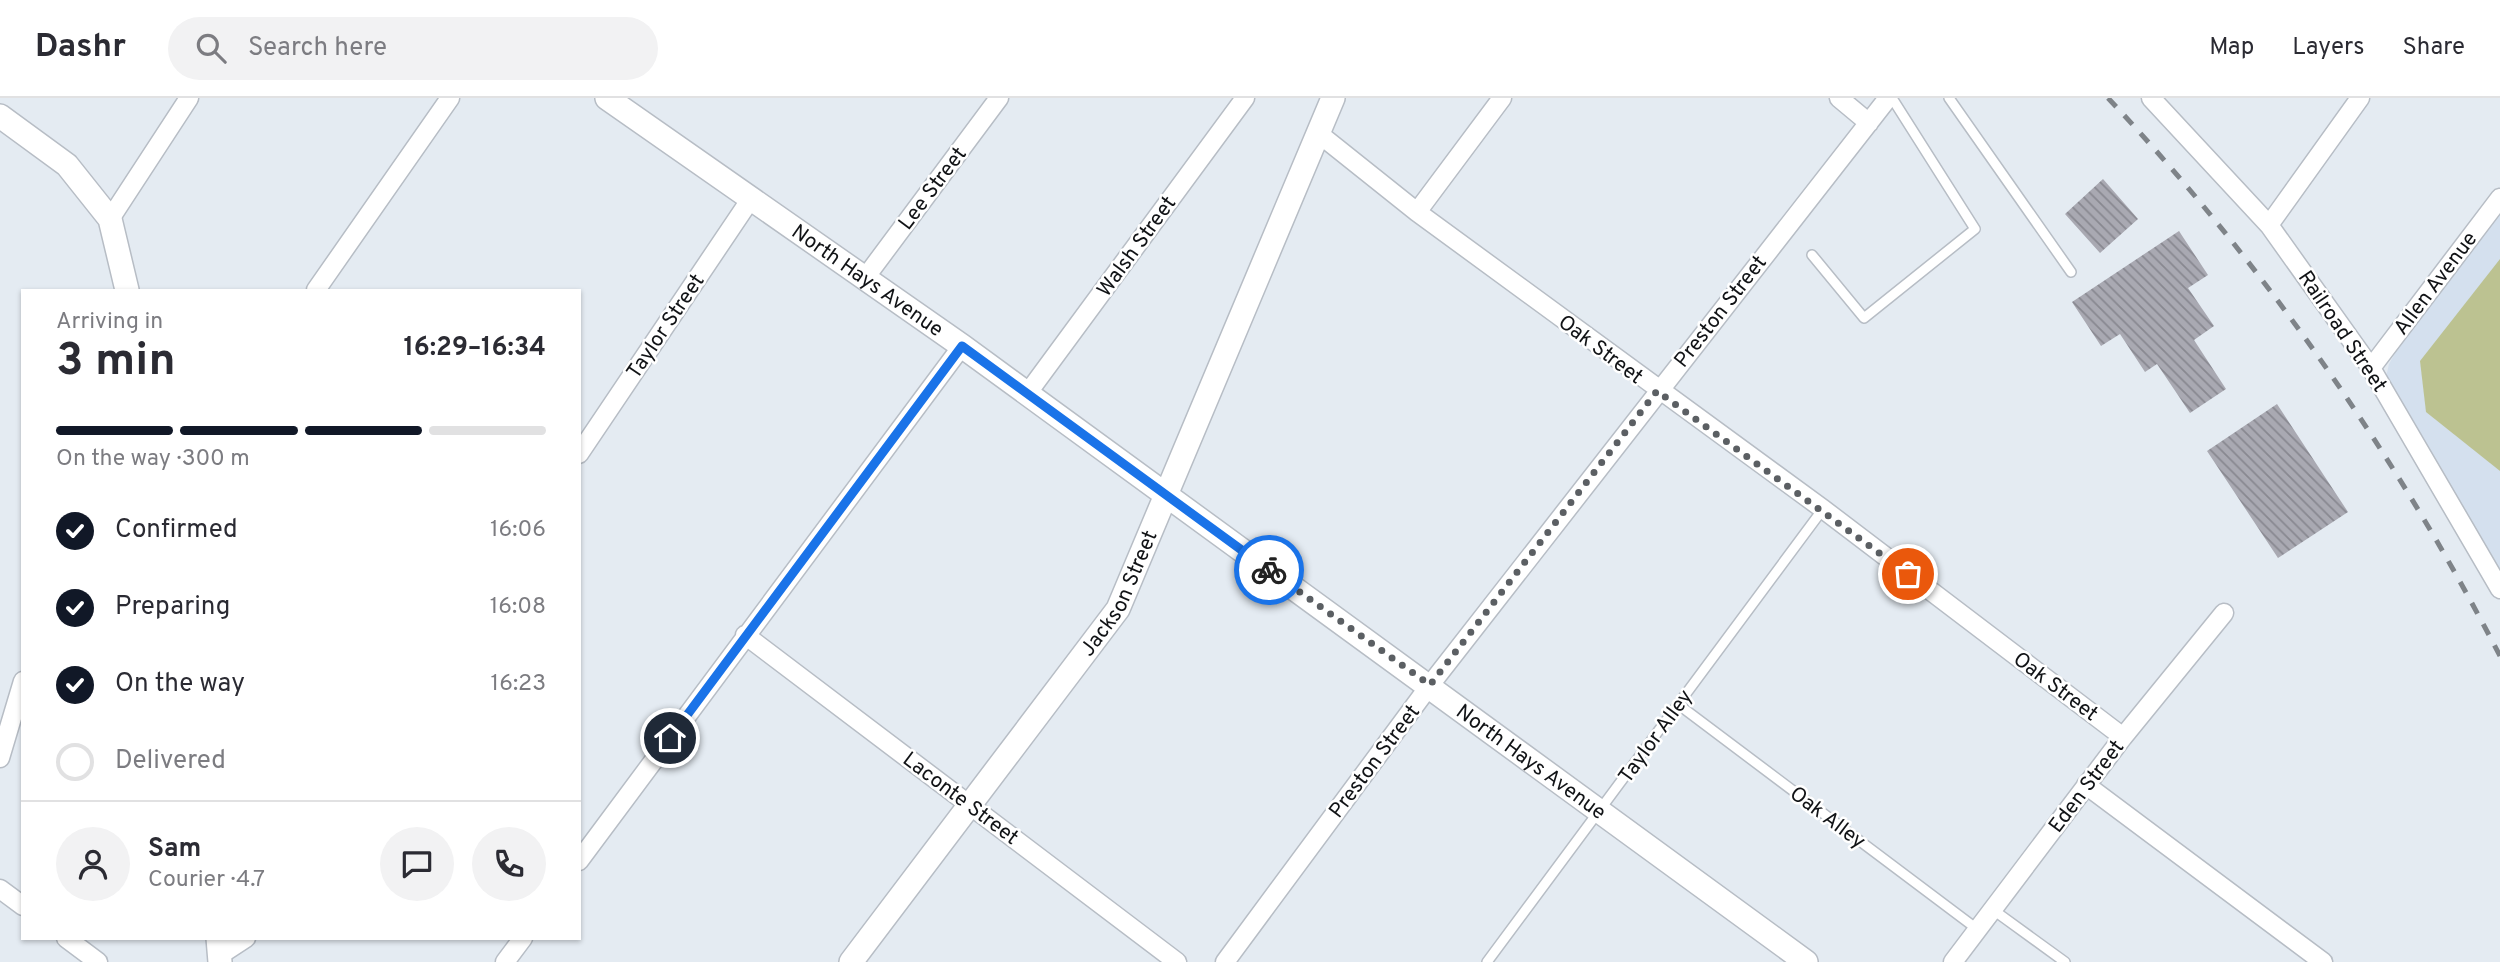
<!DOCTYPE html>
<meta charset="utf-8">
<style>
:root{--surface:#fff;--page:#f2f2f3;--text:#2b2b33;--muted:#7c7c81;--line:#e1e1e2;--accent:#111827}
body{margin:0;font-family:Overpass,sans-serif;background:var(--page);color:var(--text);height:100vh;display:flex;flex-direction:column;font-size:26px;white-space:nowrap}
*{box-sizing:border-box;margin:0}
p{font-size:23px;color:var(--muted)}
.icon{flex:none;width:38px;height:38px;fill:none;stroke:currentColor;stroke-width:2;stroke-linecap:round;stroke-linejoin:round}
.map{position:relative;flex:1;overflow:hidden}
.sheet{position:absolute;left:21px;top:191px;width:560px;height:651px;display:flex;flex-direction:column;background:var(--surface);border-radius:0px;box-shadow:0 2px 5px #0004}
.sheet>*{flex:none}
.pin{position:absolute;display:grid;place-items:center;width:60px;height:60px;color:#fff;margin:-30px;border:4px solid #fff;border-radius:50%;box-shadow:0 2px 7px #0007}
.courier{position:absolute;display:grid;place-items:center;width:70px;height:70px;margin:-35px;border:5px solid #1a73e8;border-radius:50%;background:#fff;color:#222;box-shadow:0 2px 9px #0007}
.summary em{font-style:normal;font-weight:700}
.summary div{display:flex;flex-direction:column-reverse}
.summary{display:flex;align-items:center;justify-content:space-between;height:119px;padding:0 35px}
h1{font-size:46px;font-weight:700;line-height:52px}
.bar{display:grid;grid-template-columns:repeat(4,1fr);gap:10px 7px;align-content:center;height:84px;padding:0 35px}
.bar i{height:9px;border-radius:5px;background:var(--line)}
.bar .active{background:var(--accent)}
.bar p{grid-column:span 4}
.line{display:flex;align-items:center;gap:18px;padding:0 35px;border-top:2px solid var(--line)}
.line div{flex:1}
.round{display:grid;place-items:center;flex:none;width:74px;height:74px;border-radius:37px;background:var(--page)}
ol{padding:0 35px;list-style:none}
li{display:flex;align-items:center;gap:21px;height:77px}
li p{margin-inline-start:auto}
li .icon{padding:7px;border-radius:50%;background:var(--accent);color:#fff;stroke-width:4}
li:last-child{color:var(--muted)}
li i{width:38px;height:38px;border:4px solid var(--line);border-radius:50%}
header{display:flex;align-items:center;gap:42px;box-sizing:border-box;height:98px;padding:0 35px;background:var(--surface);border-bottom:2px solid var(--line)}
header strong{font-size:33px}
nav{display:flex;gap:38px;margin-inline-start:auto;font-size:24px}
.search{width:490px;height:63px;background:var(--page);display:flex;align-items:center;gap:18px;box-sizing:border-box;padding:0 24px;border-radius:38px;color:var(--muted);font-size:26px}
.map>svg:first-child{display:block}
</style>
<header>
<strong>Dashr</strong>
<div class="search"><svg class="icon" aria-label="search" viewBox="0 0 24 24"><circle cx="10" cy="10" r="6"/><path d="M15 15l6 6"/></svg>Search here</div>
<nav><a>Map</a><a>Layers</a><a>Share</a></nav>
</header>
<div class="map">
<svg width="2500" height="864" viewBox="0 0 2500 864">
<defs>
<pattern id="building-back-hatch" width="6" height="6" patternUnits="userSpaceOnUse" patternTransform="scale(1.75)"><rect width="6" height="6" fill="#a9a9b2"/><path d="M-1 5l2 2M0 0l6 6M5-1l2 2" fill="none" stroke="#888890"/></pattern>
</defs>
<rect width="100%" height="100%" fill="#e4ebf2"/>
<!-- built -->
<path fill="#d4e0ee" d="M2500,116V473L2386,279L2389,266L2403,241Z"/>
<!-- garden -->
<path fill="#bcc291" d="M2500,161V373L2426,314L2420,263Z"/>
<!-- building -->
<path fill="url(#building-back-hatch)" d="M2103,81L2138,121L2100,155L2065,116Z
M2179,133L2208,177L2188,190L2214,228L2194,242L2226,291L2190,315L2157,266L2145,274L2120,236L2101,248L2072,204Z
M2277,306L2348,414L2278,460L2207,353Z"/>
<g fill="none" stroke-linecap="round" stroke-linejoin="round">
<defs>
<path id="service" d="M1949,0L2071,174
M1812,157L1864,220L1975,131L1892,0
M1679,607L1977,831
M1992,811L2065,864
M1487,864L1823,411"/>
<path id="minor" d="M1839,0L1869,25
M2151,0L2269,127L2371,270L2500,491
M1318,35L1417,114L1823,411L2123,639
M1417,114L1502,0
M110,121L189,0
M2269,127L2360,0
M865,180L999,0
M316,192L450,0
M2371,270L2500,100
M1027,296L1245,0
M579,356L752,99
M745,537L1177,864
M0,660L23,583
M2086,687L2323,864
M579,763L962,248
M0,791L23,808
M66,840L98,864
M220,857L246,840
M505,864L523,840
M1225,864L1430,587L1888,0
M1953,864L2123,639L2224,515"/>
<g id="tertiary">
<path id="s1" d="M607,0L962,248L1806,864"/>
<path d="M0,18L67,67L110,121L127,192"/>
<path d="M218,840L220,864"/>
<path id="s2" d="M851,864L1118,511L1333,0"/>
</g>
</defs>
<!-- service casing -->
<use href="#service" stroke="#b7bdc5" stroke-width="12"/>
<!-- minor casing -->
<use href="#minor" stroke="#b7bdc5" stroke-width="21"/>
<!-- tertiary casing -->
<use href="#tertiary" stroke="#b7bdc5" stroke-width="26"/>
<!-- service -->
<use href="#service" stroke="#fff" stroke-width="9"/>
<!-- minor -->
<use href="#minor" stroke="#fff" stroke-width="18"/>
<!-- tertiary -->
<use href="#tertiary" stroke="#fff" stroke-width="23"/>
<!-- rail -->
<path stroke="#7e8388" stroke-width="5" stroke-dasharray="12 12" stroke-linecap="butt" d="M2108,0C2263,165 2396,357 2500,558"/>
</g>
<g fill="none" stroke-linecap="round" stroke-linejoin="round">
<!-- done -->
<path stroke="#5b5f63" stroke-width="7" stroke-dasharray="0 12.6" d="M1269,472L1430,587L1657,293L1908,476"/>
<!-- route -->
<path stroke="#1a73e8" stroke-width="9" d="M670,640L962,248L1269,472"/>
</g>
<g text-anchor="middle" stroke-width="5" stroke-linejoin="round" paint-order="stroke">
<!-- street labels -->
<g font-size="21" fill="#111316" stroke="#fff">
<text transform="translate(932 90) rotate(-53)" y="7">Lee Street</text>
<text transform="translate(1136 148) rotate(-54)" y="7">Walsh Street</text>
<text dy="7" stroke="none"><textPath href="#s1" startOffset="318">North Hays Avenue</textPath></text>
<text transform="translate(2435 185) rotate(-53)" y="7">Allen Avenue</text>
<text transform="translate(1720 213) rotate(-52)" y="7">Preston Street</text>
<text transform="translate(665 228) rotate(-56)" y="7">Taylor Street</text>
<text transform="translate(2343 233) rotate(56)" y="7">Railroad Street</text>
<text transform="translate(1601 251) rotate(37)" y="7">Oak Street</text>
<text dy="7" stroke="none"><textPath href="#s2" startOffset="457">Jackson Street</textPath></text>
<text transform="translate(2056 588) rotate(37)" y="7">Oak Street</text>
<text transform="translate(1655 638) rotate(-54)" y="7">Taylor Alley</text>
<text transform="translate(1374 663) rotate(-53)" y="7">Preston Street</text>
<text dy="7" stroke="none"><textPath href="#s1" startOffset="1138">North Hays Avenue</textPath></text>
<text transform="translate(2086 688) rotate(-53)" y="7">Eden Street</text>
<text transform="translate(961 700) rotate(37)" y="7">Laconte Street</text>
<text transform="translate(1828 719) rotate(37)" y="7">Oak Alley</text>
</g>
</g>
</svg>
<div class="pin" style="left:1908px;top:476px;background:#ea580c"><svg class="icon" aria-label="bag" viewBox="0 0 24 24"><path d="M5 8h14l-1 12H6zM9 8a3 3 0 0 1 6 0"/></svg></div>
<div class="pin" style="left:670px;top:640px;background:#1f2937"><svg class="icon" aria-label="home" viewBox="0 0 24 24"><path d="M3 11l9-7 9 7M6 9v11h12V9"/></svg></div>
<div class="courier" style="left:1269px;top:472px"><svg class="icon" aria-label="bike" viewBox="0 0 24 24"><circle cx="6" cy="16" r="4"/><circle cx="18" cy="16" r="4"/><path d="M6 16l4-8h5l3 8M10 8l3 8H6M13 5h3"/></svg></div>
<section class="sheet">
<div class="summary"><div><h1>3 min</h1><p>Arriving in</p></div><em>16:29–16:34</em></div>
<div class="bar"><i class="active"></i><i class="active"></i><i class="active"></i><i></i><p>On the way · 300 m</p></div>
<ol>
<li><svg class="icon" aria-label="check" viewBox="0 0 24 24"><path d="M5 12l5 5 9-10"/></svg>Confirmed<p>16:06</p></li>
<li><svg class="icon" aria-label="check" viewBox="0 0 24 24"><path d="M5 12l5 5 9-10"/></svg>Preparing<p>16:08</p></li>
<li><svg class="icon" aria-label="check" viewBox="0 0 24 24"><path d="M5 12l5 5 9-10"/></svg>On the way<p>16:23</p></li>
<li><i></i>Delivered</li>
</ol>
<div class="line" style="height:126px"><a class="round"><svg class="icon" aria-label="person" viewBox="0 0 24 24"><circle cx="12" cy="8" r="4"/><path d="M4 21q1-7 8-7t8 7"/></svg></a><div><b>Sam</b><p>Courier · 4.7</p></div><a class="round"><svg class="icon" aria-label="chat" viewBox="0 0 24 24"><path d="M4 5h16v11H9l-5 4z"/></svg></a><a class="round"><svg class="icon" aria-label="phone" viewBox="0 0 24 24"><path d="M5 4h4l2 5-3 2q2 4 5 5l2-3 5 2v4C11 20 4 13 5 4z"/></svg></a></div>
</section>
</div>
